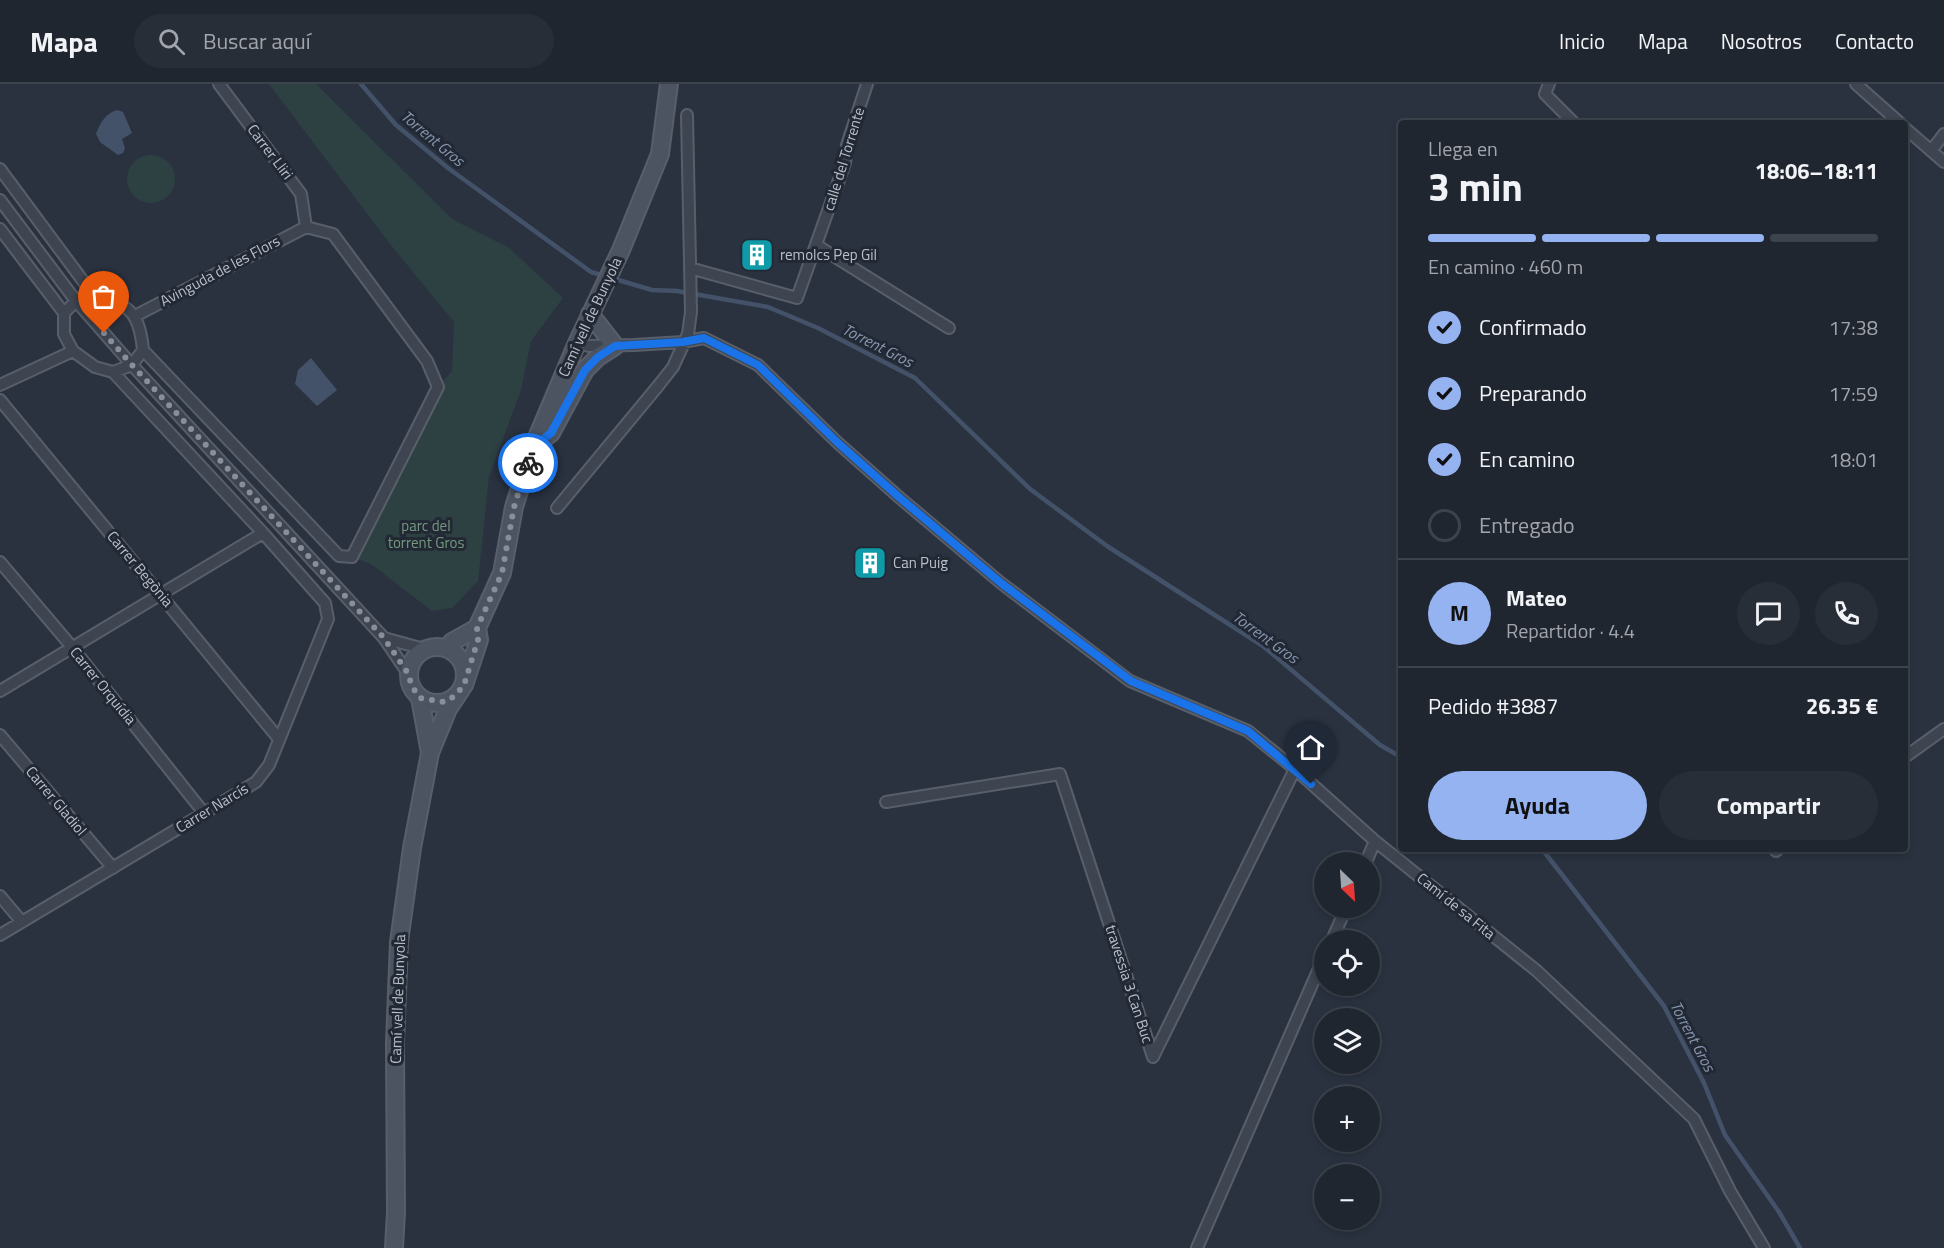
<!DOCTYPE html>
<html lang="es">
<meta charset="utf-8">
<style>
:root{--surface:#202630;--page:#282e38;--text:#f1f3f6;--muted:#a2a5ab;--line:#3d434c;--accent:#95b2f1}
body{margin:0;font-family:"Titillium Web",sans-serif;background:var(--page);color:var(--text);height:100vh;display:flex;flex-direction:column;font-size:22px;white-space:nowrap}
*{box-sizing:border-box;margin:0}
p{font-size:20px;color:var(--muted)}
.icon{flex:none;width:33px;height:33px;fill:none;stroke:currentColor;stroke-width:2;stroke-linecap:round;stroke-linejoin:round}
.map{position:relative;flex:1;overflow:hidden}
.drawer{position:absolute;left:1398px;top:36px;width:510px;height:732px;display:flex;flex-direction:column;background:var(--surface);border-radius:6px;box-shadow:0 3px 9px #0003,0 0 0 2px var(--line)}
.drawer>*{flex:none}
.needle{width:39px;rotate:155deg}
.controls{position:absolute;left:1314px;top:768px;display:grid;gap:12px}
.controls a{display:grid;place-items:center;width:66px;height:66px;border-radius:50%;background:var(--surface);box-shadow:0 3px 9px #0003,0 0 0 2px var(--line);font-size:30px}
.pin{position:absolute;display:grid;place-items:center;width:51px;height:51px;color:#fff;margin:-62px -26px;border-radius:50% 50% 50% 0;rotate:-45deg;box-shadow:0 0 6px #0007}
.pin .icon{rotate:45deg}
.courier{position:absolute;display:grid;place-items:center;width:60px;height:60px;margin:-30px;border:4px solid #1a73e8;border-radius:50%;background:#fff;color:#222;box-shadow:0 2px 8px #0007}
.summary em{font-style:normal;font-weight:700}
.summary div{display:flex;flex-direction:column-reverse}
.summary{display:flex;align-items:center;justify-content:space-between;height:102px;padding:0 30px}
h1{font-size:39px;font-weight:700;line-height:45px}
.bar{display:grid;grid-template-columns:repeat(4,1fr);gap:9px 6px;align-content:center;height:72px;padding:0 30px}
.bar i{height:8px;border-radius:4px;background:var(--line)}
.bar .selected{background:var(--accent)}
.bar p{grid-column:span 4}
.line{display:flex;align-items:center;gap:15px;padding:0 30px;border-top:2px solid var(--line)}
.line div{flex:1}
.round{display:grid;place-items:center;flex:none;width:63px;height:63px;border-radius:32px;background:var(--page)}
ol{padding:0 30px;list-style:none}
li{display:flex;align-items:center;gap:18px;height:66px}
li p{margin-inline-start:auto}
li .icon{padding:6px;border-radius:50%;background:var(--accent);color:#111;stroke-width:4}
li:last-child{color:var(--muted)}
li i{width:33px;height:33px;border:3px solid var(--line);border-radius:50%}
.button{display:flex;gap:12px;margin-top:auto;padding:12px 30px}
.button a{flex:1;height:69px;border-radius:36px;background:var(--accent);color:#111;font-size:24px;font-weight:700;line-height:69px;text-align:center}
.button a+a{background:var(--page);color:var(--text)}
header{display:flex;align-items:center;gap:36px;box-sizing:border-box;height:84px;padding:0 30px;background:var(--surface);border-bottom:2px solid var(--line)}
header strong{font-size:28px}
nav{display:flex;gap:33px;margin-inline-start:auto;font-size:21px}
.search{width:420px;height:54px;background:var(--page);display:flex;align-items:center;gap:15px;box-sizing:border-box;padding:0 21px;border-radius:33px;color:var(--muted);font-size:22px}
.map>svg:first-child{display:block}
</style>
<header>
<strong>Mapa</strong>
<div class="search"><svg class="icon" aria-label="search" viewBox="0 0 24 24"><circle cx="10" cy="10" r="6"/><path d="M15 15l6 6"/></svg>Buscar aquí</div>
<nav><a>Inicio</a><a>Mapa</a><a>Nosotros</a><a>Contacto</a></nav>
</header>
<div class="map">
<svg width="1944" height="1164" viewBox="0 0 1944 1164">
<rect width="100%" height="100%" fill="#2a3240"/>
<!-- green -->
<path fill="#2d4042" d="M269,0H316L452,135L509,164L563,214L531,257L521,306L489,393L478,497L452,524L432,527L371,480L352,473L438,303L452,287L454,238L390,160Z
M127 95a24 24 0 1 1 48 0a24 24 0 1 1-48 0Z"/>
<!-- water -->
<path fill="#435268" d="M117,26L123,28L132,49L122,55L125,64L123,69L118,71L100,58L96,50C100,39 106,29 117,26Z
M311,274L337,306L317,322L295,300L298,286Z"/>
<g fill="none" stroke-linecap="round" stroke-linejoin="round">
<!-- stream -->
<path stroke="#435268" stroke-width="4.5" d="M361,0L396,41L448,84L591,188L652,206L677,207L768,223L818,244L915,294L1030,405L1107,462L1263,562L1380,661L1401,673
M1542,765L1664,922L1704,999L1725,1051L1779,1128L1800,1164"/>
<defs>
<path id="street" d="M219,0L301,110L306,143
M1549,0L1545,10L1574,39
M1856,0L1900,39
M1905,44L1944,78
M1931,67L1944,50
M0,85L86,201L101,211
M0,116L76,217L132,281L384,554L409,591
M0,145L64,229V250L73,267L95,283L113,288L132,281L143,266C142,255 140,243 135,234C129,222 104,210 91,211C80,212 71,222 64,229
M816,161L949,244
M690,184L797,214L845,79L847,61L867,0
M135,232L306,143
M577,259L589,262L634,261L683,258L704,254L758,281L838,359L900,414L1001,499L1130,597L1248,647L1295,685L1375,757L1537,887L1694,1035L1730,1107L1764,1164
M143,266L339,472L352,473L438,303L427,277L333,150L306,143
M0,301L73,267
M0,316L279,655
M557,424L658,302L673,283L688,250L691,228L687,31
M0,478L72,563L204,729
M384,554L424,565
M0,607L263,449
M0,651L113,784
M1905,673L1944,645
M886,718L1060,690L1153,973L1295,685
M1776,767L1778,765
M1366,778L1375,757
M0,812L22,838
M0,851L256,698L269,681L328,535L325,519L263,449L113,288
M1332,856L1346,824
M1197,1164L1324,873"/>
<path id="secondary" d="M542,356L551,349L585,286L598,273L615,262L590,230
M409 591a28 28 0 1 1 56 0a28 28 0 1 1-56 0Z
M447,564L452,558L477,544
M464,601L479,556L477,544L502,489L514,423L533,363L577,259L621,166L660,70L669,0
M420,614L430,669
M394,1164L396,1128L395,959L399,858L412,764L430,669L448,625L460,607"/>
</defs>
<!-- street casing -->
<use href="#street" stroke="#585f6a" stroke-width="14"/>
<!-- secondary casing -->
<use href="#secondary" stroke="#585f6a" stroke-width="20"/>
<!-- street -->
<use href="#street" stroke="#3e4550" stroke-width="10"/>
<!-- secondary -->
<use href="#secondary" stroke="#4c5462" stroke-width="16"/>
</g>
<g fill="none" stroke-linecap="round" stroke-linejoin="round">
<!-- done -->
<path stroke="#888e9a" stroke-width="6" stroke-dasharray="0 10.8" d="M104,249L132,281L384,554L409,591L411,601L420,614L444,618L455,612L464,601L478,556L477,544L502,489L514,423L528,379"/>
<!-- route -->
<path stroke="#1a73e8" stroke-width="8" d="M528,379L533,363L551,349L585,286L598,273L615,262L683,258L704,254L758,281L838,359L900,414L1001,499L1131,597L1248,647L1311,700"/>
</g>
<!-- icons -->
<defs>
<symbol id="building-square" viewBox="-11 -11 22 22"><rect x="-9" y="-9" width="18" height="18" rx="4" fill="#0f9aa8" stroke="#222935"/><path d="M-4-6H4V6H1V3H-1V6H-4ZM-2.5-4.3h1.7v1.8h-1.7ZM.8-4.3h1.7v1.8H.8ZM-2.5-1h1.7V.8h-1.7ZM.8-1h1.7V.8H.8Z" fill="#fff"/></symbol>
</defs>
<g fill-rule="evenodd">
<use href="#building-square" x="738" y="152" width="38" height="38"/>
<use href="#building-square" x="851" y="460" width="38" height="38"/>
</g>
<g text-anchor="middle" stroke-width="6" stroke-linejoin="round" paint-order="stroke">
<!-- street labels -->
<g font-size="15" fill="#bac0ca" stroke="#222935">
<text transform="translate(270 68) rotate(53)" y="5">Carrer Lliri</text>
<text transform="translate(844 75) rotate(-73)" y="5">calle del Torrente</text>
<text transform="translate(220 187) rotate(-28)" y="5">Avinguda de les Flors</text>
<text transform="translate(590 233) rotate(-65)" y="5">Camí vell de Bunyola</text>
<text transform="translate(140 485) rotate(50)" y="5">Carrer Begònia</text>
<text transform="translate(103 602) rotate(51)" y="5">Carrer Orquídia</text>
<text transform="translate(56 717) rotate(50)" y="5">Carrer Gladiol</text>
<text transform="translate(212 724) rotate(-31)" y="5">Carrer Narcís</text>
<text transform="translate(1456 822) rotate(39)" y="5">Camí de sa Fita</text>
<text transform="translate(1129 900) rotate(72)" y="5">travessia 3 Can Buc</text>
<text transform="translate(398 915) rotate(-88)" y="5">Camí vell de Bunyola</text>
</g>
<!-- poi labels -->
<g font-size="15" fill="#bac0ca" stroke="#222935" text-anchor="start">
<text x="780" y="176">remolcs Pep Gil</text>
<text x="893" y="484">Can Puig</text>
</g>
<!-- park labels -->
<g font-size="15" fill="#74987e" stroke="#222935">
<text x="426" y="447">parc del<tspan x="426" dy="17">torrent Gros</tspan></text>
</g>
<!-- water labels -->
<g font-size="16" font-style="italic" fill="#8696ad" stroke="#222935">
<text transform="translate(433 54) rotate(40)" y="6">Torrent Gros</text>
<text transform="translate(878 261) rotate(27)" y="6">Torrent Gros</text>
<text transform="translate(1266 553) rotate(36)" y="6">Torrent Gros</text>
<text transform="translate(1693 952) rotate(62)" y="6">Torrent Gros</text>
</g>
</g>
</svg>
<div class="controls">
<a><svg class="needle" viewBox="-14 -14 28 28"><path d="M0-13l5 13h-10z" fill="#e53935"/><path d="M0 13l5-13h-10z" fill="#a2a5ab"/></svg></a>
<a><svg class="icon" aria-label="locate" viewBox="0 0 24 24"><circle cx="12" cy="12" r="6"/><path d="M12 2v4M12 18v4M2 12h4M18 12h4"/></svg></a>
<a><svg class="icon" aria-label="layers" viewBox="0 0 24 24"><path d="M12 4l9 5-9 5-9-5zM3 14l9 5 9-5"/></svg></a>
<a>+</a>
<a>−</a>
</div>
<div class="pin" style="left:104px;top:249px;background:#ea580c"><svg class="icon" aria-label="bag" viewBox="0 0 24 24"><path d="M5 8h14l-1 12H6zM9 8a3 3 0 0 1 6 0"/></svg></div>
<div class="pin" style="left:1311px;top:700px;background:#1f2937"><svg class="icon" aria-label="home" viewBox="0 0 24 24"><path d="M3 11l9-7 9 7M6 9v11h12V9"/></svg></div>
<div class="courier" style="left:528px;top:379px"><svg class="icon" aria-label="bike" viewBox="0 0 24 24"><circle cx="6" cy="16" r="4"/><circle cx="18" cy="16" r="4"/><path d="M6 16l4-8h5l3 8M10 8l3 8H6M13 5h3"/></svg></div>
<section class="drawer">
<div class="summary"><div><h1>3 min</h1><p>Llega en</p></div><em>18:06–18:11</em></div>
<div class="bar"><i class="selected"></i><i class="selected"></i><i class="selected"></i><i></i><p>En camino · 460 m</p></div>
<ol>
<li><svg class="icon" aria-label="check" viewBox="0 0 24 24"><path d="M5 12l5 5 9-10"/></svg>Confirmado<p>17:38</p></li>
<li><svg class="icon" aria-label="check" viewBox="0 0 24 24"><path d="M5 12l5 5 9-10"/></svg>Preparando<p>17:59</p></li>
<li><svg class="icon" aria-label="check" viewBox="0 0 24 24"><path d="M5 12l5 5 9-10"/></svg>En camino<p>18:01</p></li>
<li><i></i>Entregado</li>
</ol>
<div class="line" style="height:108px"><b class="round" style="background:var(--accent);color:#111">M</b><div><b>Mateo</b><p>Repartidor · 4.4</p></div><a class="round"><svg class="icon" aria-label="chat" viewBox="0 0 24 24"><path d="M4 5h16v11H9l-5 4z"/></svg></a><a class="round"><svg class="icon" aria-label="phone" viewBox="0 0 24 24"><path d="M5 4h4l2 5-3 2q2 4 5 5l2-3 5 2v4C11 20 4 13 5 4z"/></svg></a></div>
<div class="line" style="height:78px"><div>Pedido #3887</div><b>26.35 €</b></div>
<div class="button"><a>Ayuda</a><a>Compartir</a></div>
</section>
</div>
